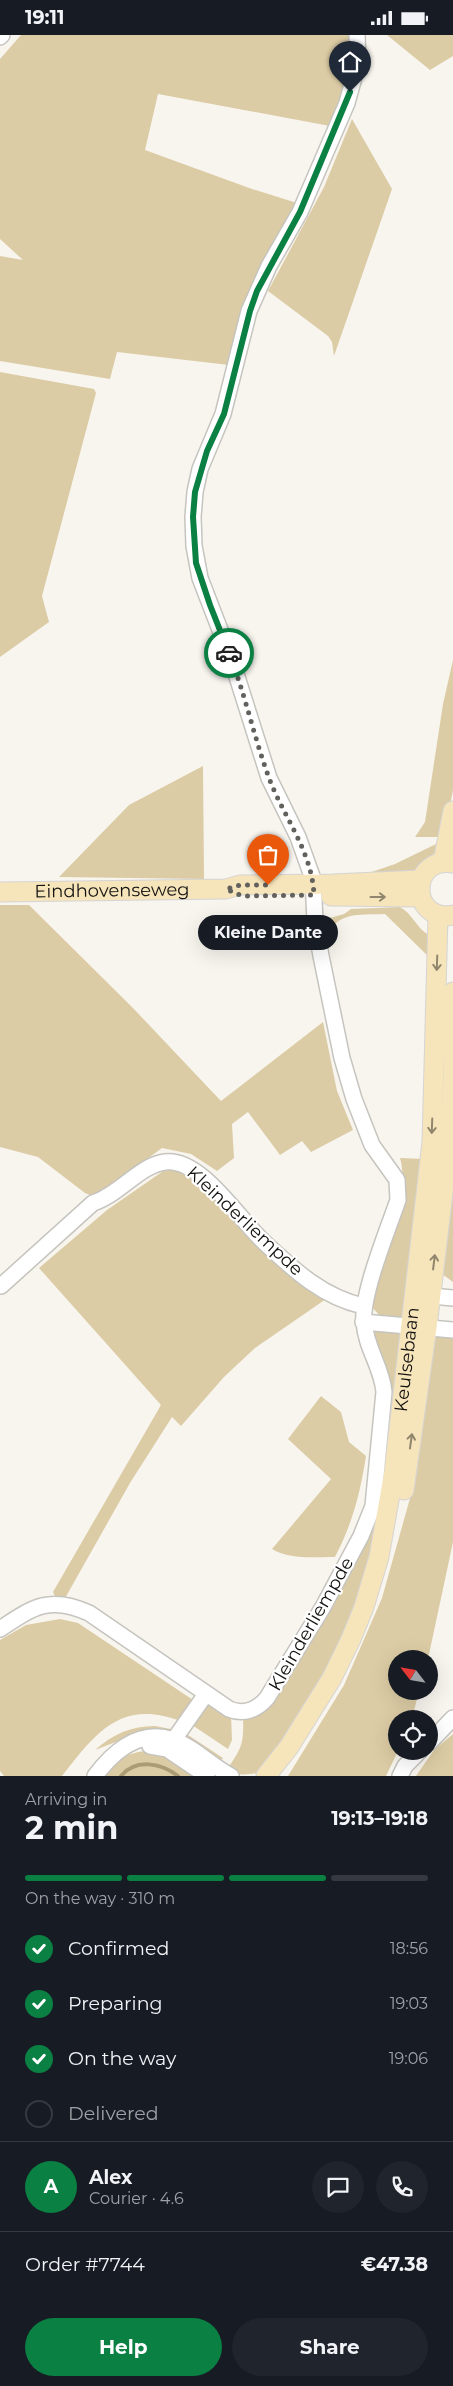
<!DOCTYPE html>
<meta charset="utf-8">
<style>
:root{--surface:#171b24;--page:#20242c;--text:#f1f3f6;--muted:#9ea1a6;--line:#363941;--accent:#0b8043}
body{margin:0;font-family:Montserrat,sans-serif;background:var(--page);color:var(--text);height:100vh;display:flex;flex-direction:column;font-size:19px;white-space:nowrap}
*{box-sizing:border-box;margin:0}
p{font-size:16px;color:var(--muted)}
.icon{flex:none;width:28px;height:28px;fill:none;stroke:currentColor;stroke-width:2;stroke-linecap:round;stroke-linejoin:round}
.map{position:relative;height:1741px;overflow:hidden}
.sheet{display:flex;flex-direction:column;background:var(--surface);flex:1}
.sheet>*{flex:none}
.needle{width:32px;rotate:301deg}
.fabs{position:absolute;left:388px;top:1615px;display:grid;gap:10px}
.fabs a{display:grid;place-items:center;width:50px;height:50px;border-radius:50%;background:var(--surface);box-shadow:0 5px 20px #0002;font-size:25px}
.pin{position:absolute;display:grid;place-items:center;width:42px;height:42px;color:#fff;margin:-51px -21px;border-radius:50% 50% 50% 0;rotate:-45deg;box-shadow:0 0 5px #0007}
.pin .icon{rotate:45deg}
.courier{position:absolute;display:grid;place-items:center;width:50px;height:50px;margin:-25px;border:4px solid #0b8043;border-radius:50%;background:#fff;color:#222;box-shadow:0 1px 6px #0007}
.bubble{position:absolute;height:35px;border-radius:18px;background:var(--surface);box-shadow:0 5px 20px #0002;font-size:16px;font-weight:700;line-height:35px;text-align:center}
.head em{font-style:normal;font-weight:700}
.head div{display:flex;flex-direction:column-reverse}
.head{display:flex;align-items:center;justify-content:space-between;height:85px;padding:0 25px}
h1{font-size:32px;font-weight:700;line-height:38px}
.bar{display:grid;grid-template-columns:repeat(4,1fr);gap:8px 5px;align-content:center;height:60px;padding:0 25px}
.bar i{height:6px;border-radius:4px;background:var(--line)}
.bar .on{background:var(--accent)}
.bar p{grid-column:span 4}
.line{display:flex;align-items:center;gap:12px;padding:0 25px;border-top:1px solid var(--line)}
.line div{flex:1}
.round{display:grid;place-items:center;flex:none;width:52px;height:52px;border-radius:26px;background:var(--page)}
ol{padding:0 25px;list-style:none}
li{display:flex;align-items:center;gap:15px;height:55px}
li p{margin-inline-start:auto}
li .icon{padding:5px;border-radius:50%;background:var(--accent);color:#fff;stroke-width:4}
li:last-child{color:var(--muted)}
li i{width:28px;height:28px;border:2px solid var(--line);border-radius:50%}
.action{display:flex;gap:10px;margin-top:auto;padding:10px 25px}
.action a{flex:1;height:58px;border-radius:30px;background:var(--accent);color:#fff;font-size:20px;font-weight:700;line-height:58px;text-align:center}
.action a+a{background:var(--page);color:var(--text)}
.status{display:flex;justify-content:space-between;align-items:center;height:35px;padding:0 25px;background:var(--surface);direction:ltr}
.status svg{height:14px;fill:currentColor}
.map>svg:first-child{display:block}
</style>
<div class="status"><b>19:11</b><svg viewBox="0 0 49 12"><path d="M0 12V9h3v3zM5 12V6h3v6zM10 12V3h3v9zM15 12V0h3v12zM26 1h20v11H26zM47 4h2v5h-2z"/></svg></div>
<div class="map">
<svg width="453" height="1741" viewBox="0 0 453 1741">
<rect width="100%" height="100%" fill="#f8f5ef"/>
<!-- green -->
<path fill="#dccca5" d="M21,0H352C359,27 340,66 330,91L158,59L145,115L252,154L297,168L229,330L117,317L110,344L0,326V221L23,225L0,204V24Z
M387,0H453V21L430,35Z
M352,84L392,154L334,321L332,307L328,301L268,256L324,152Z
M0,337L94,354L96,358L42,561L49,587L0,622Z
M453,625V755L444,802H415L425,787L443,669Z
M203,731L204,844L59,842L129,770Z
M436,809L441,810L413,843L357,842L395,829Z
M0,870H29L133,973L221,1066L323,987L337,1056L353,1095L311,1117L302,1106L280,1120L248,1077L232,1089L234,1123L217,1136L191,1119L162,1113L95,1162L85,1158L38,1122L0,1112Z
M400,872C412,878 417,894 429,900L434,927L385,879C358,880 336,876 325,905V891L330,883L344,879L351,874Z
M453,1119V1247L442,1239Z
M400,1123L425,1124L407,1284L379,1280L371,1271V1264C382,1227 411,1159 400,1123Z
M169,1132L185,1135L326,1264L255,1313L224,1342L181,1391L172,1382L130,1448L64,1565L56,1563L53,1557L161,1370L39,1233L107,1175Z
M377,1293H406L379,1505L337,1625L262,1737C251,1740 236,1741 226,1736C242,1712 244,1710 243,1680L288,1640L381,1439L373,1299Z
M435,1298L453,1300V1507L428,1624H396V1656H419L412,1684H396V1716H398L386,1741H288L344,1650L382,1563L416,1442Z
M321,1361L341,1377L349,1407L366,1421C360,1459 353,1487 335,1522C315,1522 290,1525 272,1514L331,1444L288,1404Z
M60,1584L78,1588L196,1667L183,1687C122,1663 97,1696 62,1741H4L0,1736V1605L26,1590Z
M211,1669L231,1679L232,1705L228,1714L192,1690L206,1670Z
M155,1691L176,1695L171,1699L126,1703L95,1715C113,1699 131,1691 155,1691Z
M185,1698L223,1723L218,1730L184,1707Z
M453,1699V1741H416L434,1715Z
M145,1716L160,1718L197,1741H102C114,1726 126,1718 145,1716Z"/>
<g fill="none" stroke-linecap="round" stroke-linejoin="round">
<!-- stream -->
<path stroke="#ac9c76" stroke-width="4" d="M121,1741C136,1723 161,1728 178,1741"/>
<defs>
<path id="minor" d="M0,2L2,0
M1,1251L93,1168C119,1160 140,1130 165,1127C201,1122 240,1186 265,1208C295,1236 323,1262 363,1271
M421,1260L453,1263
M363,1287L453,1295
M0,1594C33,1572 50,1560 89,1578L229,1674C243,1680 257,1675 267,1663L323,1572L361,1501L373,1471L384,1357C382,1332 366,1314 364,1287C361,1260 388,1194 398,1165L397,1145L372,1110L354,1064L342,1023L321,921L315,886L313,844L298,802L269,743L232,626L200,543L194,511L193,482L195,457L200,434L223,379L249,276L269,231L300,177L347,68L358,28L357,0
M429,1708L453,1683
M150,1711L167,1714L207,1741
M168,1713L206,1659
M95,1741C119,1709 150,1688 190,1713C204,1722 216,1733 231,1741
M400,1741L405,1731L420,1716"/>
<g id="major">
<path d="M443,827L453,776"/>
<path d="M453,828C408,821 410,888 453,880"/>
<path id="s1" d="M0,857L226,854L240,850L333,849L421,845"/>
<path d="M331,861L420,862"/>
<path d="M404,1455L427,1292L450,1100L453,1045V957"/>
<path id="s2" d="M266,1741L289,1712L332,1643L351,1604L364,1572L379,1522L394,1437L432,1107L438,880"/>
</g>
</defs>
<!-- minor casing -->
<use href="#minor" stroke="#c6c4be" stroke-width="18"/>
<!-- major casing -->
<use href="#major" stroke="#d5d4d4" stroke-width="21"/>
<!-- minor -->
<use href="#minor" stroke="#fff" stroke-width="15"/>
<!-- major -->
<use href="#major" stroke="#f6e4ba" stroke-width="19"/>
</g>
<!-- one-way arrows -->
<defs><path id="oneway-shaft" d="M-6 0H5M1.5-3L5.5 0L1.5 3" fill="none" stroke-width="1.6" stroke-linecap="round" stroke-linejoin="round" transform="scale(1.25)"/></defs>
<g stroke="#90866e">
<use href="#oneway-shaft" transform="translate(378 862)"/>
<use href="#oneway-shaft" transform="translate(437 928) rotate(92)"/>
<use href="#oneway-shaft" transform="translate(432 1091) rotate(92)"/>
<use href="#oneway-shaft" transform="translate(434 1227) rotate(-83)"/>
<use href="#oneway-shaft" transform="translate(411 1406) rotate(-82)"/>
</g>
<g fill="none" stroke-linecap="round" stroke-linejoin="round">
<!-- done -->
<path stroke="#63615e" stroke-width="5" stroke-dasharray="0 9" d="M229,618C245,659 254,702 269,743C284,783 312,816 314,860L242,861L226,854L240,850H268"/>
<!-- route -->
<path stroke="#0b8043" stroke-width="6" d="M229,618L210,570L196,528L193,482L195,457L207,416L224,379L250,276L257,256L300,177L350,57"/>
</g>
<g text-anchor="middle" stroke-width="4.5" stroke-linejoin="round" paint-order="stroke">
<!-- street labels -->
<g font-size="18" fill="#131210" stroke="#fff">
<text dy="6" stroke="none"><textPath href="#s1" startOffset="112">Eindhovenseweg</textPath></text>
<text transform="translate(245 1186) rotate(43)" y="6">Kleinderliempde</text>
<text dy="6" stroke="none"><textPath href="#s2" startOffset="448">Keulsebaan</textPath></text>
<text transform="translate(311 1589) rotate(-60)" y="6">Kleinderliempde</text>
</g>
</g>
</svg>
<div class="fabs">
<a><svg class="needle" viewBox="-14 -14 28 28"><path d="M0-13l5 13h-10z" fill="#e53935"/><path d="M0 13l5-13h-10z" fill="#9ea1a6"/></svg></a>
<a><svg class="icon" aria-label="locate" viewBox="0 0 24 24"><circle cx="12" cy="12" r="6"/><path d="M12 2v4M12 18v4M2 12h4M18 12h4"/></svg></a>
</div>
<div class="pin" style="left:268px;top:850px;background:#ea580c"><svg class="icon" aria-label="bag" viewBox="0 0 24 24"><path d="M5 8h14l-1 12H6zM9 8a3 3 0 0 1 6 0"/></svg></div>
<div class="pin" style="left:350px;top:57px;background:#1f2937"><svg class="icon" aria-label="home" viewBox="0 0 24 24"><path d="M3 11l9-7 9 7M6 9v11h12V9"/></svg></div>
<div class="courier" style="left:229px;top:618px"><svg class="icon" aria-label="car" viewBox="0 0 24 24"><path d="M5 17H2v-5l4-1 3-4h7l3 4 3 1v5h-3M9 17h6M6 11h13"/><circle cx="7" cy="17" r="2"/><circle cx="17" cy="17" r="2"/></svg></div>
<div class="bubble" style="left:198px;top:880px;width:140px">Kleine Dante</div>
</div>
<section class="sheet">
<div class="head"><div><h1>2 min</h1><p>Arriving in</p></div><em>19:13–19:18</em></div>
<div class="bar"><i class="on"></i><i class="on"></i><i class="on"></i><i></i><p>On the way · 310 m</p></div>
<ol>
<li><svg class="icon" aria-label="check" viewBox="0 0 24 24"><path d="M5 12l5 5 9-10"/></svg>Confirmed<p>18:56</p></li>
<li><svg class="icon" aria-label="check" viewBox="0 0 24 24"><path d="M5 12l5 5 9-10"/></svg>Preparing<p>19:03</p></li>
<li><svg class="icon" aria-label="check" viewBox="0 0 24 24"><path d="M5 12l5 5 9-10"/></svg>On the way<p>19:06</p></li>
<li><i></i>Delivered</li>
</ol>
<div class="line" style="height:90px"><b class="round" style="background:var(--accent);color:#fff">A</b><div><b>Alex</b><p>Courier · 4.6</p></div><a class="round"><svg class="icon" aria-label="chat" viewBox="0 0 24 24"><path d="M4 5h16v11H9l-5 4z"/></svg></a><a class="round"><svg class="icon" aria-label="phone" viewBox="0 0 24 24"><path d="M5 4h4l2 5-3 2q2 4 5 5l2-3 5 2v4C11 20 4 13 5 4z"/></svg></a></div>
<div class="line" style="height:65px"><div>Order #7744</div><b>€47.38</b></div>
<div class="action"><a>Help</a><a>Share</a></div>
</section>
